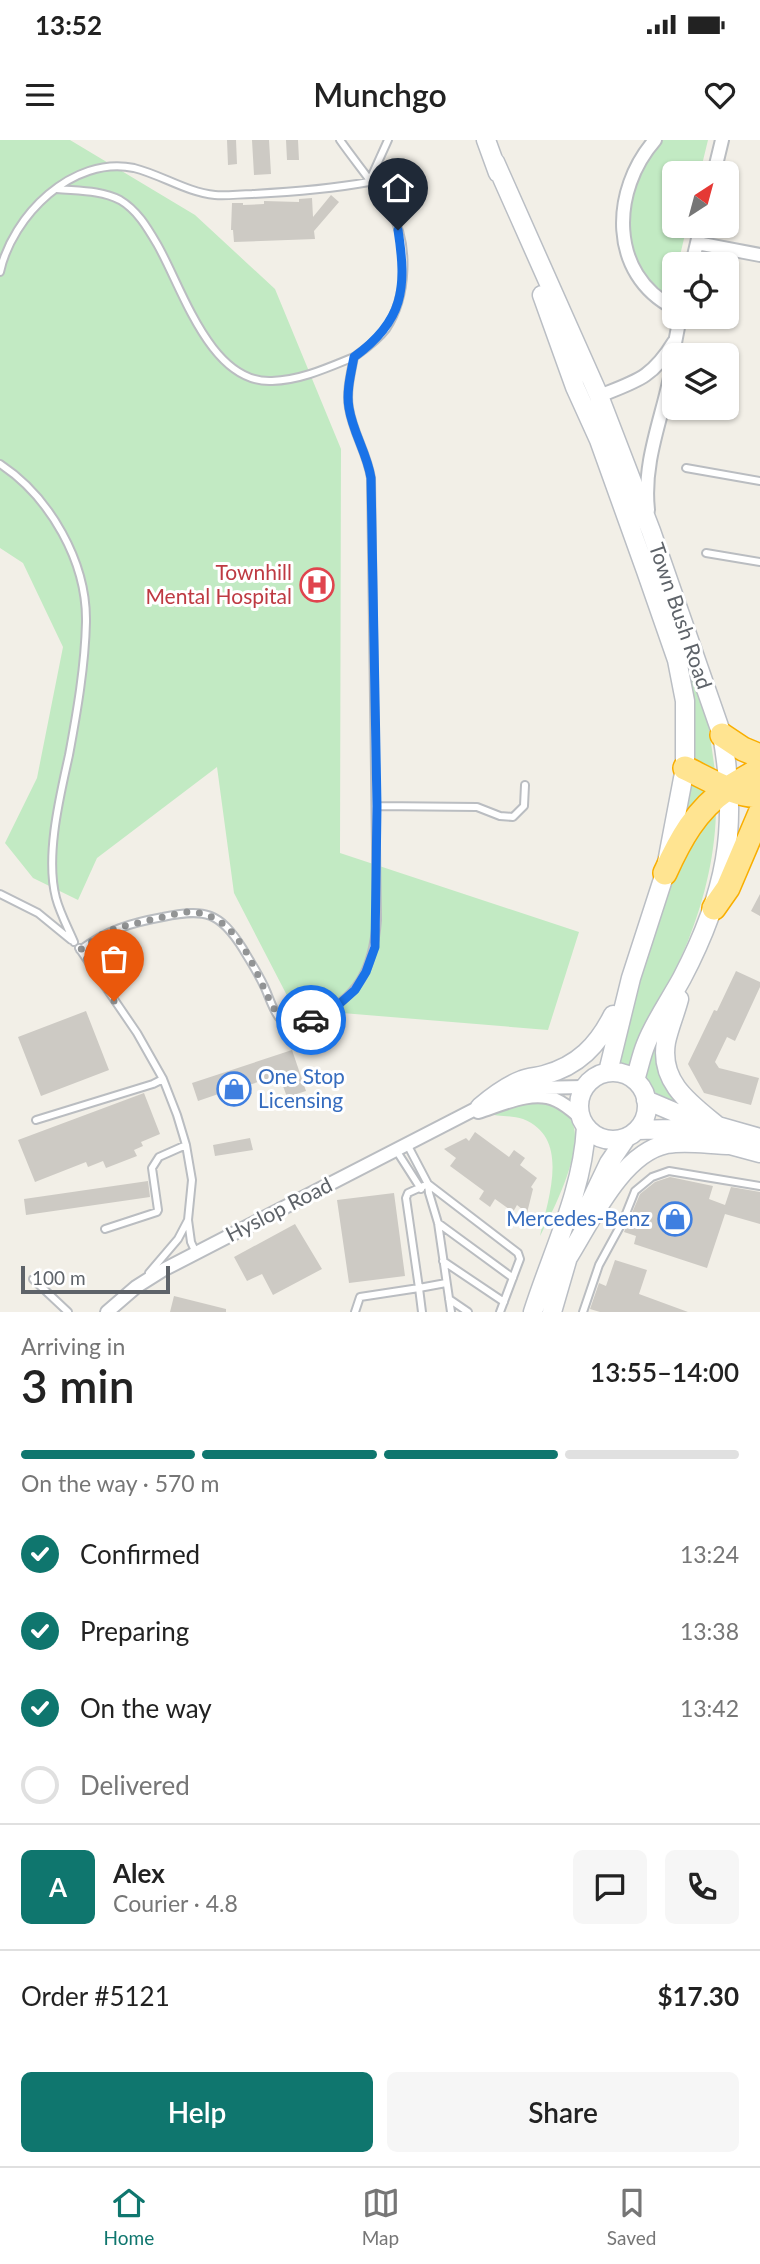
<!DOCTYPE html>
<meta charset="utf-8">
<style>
:root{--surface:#fff;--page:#f6f6f6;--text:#222;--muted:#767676;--line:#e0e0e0;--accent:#0f766e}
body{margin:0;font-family:Lato,sans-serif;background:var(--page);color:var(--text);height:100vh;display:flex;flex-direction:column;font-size:26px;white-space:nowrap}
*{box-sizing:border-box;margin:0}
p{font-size:23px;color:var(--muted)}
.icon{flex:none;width:38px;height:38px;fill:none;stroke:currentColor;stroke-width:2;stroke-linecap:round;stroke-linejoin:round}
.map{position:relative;height:1172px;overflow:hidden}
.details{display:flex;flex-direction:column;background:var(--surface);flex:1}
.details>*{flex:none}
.needle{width:46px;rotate:36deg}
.tools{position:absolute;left:662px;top:21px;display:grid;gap:14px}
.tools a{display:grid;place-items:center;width:77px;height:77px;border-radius:10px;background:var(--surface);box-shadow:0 2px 5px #0004;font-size:35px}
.scale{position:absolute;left:21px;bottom:18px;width:149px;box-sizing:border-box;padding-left:7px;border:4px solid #5e6369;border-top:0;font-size:19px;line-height:24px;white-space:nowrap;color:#5e6369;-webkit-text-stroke:5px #fff;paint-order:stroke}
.pin{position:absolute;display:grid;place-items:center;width:60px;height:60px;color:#fff;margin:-72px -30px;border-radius:50% 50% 50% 0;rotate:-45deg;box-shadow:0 0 7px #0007}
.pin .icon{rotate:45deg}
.courier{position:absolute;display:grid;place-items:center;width:70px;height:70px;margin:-35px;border:5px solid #1a73e8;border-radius:50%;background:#fff;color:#222;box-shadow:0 2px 9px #0007}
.headline em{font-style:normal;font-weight:600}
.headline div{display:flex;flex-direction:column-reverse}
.headline{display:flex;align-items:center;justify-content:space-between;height:119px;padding:0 21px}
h1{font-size:46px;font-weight:600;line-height:52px}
.bar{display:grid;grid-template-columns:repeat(4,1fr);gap:10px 7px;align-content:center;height:84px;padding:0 21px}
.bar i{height:9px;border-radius:5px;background:var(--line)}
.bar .selected{background:var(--accent)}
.bar p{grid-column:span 4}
.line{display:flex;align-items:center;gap:18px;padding:0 21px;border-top:2px solid var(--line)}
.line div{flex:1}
.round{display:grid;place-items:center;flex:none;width:74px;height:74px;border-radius:10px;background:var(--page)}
ol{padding:0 21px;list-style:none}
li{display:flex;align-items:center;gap:21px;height:77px}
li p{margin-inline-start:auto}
li .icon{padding:7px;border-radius:50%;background:var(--accent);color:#fff;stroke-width:4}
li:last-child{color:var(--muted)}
li i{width:38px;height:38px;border:4px solid var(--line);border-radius:50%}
.action{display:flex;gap:14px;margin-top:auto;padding:14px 21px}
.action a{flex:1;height:80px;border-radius:10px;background:var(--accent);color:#fff;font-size:28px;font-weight:600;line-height:80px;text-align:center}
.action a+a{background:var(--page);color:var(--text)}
.status{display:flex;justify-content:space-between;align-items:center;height:49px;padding:0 35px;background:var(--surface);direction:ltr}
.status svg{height:19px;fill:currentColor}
header{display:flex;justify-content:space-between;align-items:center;height:91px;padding:0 21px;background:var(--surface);font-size:32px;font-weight:600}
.tabs{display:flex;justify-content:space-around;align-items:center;height:98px;border-top:2px solid var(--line);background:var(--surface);font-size:19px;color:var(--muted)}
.tabs a{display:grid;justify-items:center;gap:4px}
.tabs .selected{color:var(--accent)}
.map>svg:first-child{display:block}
</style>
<div class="status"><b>13:52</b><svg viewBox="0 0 49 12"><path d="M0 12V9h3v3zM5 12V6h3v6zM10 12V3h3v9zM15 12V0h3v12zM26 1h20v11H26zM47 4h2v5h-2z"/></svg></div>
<header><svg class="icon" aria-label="menu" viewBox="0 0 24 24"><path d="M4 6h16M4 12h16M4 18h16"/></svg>Munchgo<svg class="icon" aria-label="heart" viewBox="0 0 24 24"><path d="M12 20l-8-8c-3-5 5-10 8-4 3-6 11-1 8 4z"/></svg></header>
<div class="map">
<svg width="760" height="1172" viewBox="0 0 760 1172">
<rect width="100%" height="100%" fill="#f2efe7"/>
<!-- green -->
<path fill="#c2eac3" d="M0,0H70L195,75L275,149L341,309L340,713L579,792L548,890L294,869L234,753L217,627L97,718L78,760L33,738L5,703L37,638L63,507L23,423L0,408Z
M659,0H708L700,33H674V86H687L678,124H674V141L670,156C639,141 628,107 628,74C628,67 626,58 629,52C637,34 650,17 659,0Z
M666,459L708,582L716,638L691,626L675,499Z
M686,638L710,647L689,667L674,693Z
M716,659C717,707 706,756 688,801C670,844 646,884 631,929L613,925L678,705Z
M668,869L666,947L682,966C661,959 647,952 645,928Z
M542,959C554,966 566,970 572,982C585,1008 553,1071 540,1096C548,1058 571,998 523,979C512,975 497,977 485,973Z"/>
<!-- building -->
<path fill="#cdcac4" d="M227,0H236L237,24L228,25Z
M252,0H269L271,34L254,35Z
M286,0H298L299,20H287Z
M331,55L339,62L314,91L315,99L234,102L233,90H231L232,63H243V65L264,64V61L299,62V59L312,58L313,77Z
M760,754V776L751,771Z
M736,831L760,842V847L735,901L727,897L715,922L719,928L759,938L751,965L704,953L688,924L714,870L717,871Z
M86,871L109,930L41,956L18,897Z
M292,910L306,951L287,957L279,935L249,945L252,954L239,958L236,948L198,961L192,943Z
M144,953L160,994L141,1002L143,1006L134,1010L137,1016L106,1028L103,1021L88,1027L86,1022L35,1042L18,1000Z
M475,992L509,1017L514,1010L525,1018L520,1025L537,1038L531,1047L533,1049L527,1073L517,1065L513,1072L495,1059L490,1067L479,1059L484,1051L450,1026L456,1018L444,1009L466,998L469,1001Z
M250,998L253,1010L215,1016L213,1005Z
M670,1037L713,1046L709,1059L725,1065L731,1047L760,1052V1084L725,1074L707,1128L634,1104L636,1096L624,1092L640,1054L655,1042Z
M148,1041L150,1057L26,1075L24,1059Z
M394,1053L405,1136L349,1143L337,1060Z
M295,1084L322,1129L273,1155L262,1134L247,1141L234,1117Z
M615,1120L647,1130L639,1154L688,1172H600L590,1169L599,1143L606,1146Z
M174,1156L226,1169V1172H170Z"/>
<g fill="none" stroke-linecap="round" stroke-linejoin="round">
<defs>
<path id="lane" d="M57,49C77,51 101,50 120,60C137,70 147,87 157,104C182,147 210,244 272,241C301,240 327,228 354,217
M0,132C12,76 73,15 134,28C162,35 186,52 215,55C227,56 240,54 252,54C292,52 330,49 369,42L388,0
M0,324C50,357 87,422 86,482C85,526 77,572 69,615C60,656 45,716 56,758C60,773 68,788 74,802
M686,328L760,341
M706,413L760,422
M377,666L477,667L500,676L513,677L524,666L525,645
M0,754L38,773L71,800
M79,808L137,893L163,939L177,975L186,1005L192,1040L188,1080L191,1102L196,1113
M80,810C107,790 130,783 163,777C205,768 220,772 243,809C250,821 258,833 264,846C269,856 273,872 281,880C289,888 301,885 311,880C358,858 373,831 377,780L371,338C367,313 353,293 349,268C346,252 351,233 354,217C365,209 377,201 386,189C407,157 410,104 390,70C376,46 356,23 340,0
M36,980L153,944L163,939
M407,1004L428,1044L429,1053L438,1083L451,1172
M396,1010L421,1049
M438,1083L513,1138
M105,1089L157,1072L158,1070L152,1028L159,1017L186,1005
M443,1121L504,1162
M149,1133L178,1099L188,1080
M33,1139L68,1172
M446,1143L419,1148L406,1058L408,1053L428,1044L518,1113L520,1119L500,1172
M449,1159L468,1172
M355,1172L360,1157L419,1148L422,1172
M583,1172L599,1125L623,1081L635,1051L652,1037L669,1031L760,1046"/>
<path id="street" d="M655,0C611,50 608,134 674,168
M714,33L722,0
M697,103L760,115
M692,124L701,86
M674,208L680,177
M599,256C637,241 652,238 674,202
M648,370C642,316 667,268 674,216
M508,953L530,948L584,947
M478,972C501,965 533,949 556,960C565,964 573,971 580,977
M107,1172L136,1147L163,1130L485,964"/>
<path id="secondary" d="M486,0L498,33
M495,22L599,256L651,391L722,595C739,688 726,754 682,838C670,860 655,881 646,904C641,916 639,928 635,940
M542,155L575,247L599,300L646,431L677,520L685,561V628L665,733L631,838L608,932
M679,859C675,874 669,888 666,902C659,943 691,964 719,987
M579 966a34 34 0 1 1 68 0a34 34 0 1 1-68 0Z
M646,960L686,977L760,998
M480,967C493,956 506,946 522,940C529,937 537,937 544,935C578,926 598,905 613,875
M638,990L671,989L760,1013
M586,1071L609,1023L626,998
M567,1119C590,1083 621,1013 667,1004C687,1000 710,1005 731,1005
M533,1172C552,1112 583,1051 586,987
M552,1172L570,1110"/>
<path id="highway" d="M722,595L743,609L760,616
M685,628C703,636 743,661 760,654
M665,733C680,700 696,670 727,649C737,642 749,636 760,629
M714,768L728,748L760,673"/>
</defs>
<!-- lane casing -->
<use href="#lane" stroke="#babdc1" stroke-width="10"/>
<!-- street casing -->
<use href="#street" stroke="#babdc1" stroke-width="16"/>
<!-- secondary casing -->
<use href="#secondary" stroke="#babec4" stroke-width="21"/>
<!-- highway casing -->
<use href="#highway" stroke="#f9ae00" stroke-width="26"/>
<!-- lane -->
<use href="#lane" stroke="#fff" stroke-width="6"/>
<!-- street -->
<use href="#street" stroke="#fff" stroke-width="12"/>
<!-- secondary -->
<use href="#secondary" stroke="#fff" stroke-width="18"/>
<!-- highway -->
<use href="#highway" stroke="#ffe491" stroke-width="23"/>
</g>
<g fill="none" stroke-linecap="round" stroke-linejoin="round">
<!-- done -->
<path stroke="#929495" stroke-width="7" stroke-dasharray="0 12.6" d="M114,861L98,834L80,810L104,793L116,788L184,772C243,769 255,840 280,879L293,885L311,880"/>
<!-- route -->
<path stroke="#1a73e8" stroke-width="9" d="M311,880L337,866L355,850L366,832L375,807L377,666L371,338C367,313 353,293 349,268C346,252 351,233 354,217C404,181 407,148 398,90"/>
</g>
<!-- icons -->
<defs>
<symbol id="hospital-ring" viewBox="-11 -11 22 22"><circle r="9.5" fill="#fff" stroke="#e0444e" stroke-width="1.5"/><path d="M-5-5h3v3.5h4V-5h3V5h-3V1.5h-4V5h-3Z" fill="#e0444e"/></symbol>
<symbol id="shop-ring" viewBox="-11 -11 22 22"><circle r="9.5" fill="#fff" stroke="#3f7fe0" stroke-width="1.5"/><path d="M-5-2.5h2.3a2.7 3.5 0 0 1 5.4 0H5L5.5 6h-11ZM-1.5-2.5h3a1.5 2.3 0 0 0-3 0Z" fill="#3f7fe0"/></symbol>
</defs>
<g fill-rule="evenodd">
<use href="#hospital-ring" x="298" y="426" width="38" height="38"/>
<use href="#shop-ring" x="215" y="930" width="38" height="38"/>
<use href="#shop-ring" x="656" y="1060" width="38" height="38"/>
</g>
<g text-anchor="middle" stroke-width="6" stroke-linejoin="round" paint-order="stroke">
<!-- health labels -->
<g font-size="21" fill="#be3a42" stroke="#fff" text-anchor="end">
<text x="292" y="440">Townhill<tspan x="292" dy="24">Mental Hospital</tspan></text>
</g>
<!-- street labels -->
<g font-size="21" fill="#5e6369" stroke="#fff">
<text transform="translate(680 476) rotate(71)" y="7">Town Bush Road</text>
<text transform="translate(279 1070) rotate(-27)" y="7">Hyslop Road</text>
</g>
<!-- shop labels -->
<g font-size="21" fill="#366cbe" stroke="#fff" text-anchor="start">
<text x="258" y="944">One Stop<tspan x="258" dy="24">Licensing</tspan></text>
<text x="650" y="1086" text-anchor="end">Mercedes-Benz</text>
</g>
</g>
</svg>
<div class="tools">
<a><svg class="needle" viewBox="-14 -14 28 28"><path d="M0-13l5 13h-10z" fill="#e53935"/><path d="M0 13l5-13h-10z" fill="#767676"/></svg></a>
<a><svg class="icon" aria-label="locate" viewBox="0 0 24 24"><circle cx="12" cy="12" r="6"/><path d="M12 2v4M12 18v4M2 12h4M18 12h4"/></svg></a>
<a><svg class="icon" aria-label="layers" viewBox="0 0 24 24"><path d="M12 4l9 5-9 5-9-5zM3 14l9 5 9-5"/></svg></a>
</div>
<div class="scale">100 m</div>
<div class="pin" style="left:114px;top:861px;background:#ea580c"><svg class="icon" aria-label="bag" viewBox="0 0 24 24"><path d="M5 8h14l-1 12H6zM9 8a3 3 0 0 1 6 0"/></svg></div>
<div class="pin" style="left:398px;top:90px;background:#1f2937"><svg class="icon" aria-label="home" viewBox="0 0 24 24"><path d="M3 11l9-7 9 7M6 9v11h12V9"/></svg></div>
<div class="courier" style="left:311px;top:880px"><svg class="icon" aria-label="car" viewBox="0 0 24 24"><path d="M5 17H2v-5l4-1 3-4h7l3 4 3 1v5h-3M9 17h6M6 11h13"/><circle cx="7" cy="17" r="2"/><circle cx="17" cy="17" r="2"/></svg></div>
</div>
<section class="details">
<div class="headline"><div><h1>3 min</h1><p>Arriving in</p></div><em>13:55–14:00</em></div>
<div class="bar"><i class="selected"></i><i class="selected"></i><i class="selected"></i><i></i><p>On the way · 570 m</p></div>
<ol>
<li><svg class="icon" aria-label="check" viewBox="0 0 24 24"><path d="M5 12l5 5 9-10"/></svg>Confirmed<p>13:24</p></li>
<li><svg class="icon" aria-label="check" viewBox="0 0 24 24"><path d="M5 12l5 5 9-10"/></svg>Preparing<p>13:38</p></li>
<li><svg class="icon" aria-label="check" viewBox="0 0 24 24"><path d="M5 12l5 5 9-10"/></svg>On the way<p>13:42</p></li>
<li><i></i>Delivered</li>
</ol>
<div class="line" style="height:126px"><b class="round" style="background:var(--accent);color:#fff">A</b><div><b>Alex</b><p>Courier · 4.8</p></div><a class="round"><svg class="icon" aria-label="chat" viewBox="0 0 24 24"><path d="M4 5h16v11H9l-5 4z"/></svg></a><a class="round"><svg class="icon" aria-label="phone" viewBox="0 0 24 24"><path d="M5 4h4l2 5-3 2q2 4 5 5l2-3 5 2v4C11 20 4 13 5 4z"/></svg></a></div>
<div class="line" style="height:91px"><div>Order #5121</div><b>$17.30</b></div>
<div class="action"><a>Help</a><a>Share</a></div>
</section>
<nav class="tabs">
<a class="selected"><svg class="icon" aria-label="home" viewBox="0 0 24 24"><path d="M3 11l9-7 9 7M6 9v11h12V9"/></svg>Home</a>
<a><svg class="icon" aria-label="map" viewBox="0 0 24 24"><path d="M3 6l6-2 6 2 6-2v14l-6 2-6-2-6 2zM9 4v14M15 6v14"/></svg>Map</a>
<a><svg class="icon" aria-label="saved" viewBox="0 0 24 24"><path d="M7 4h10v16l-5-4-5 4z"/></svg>Saved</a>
</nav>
